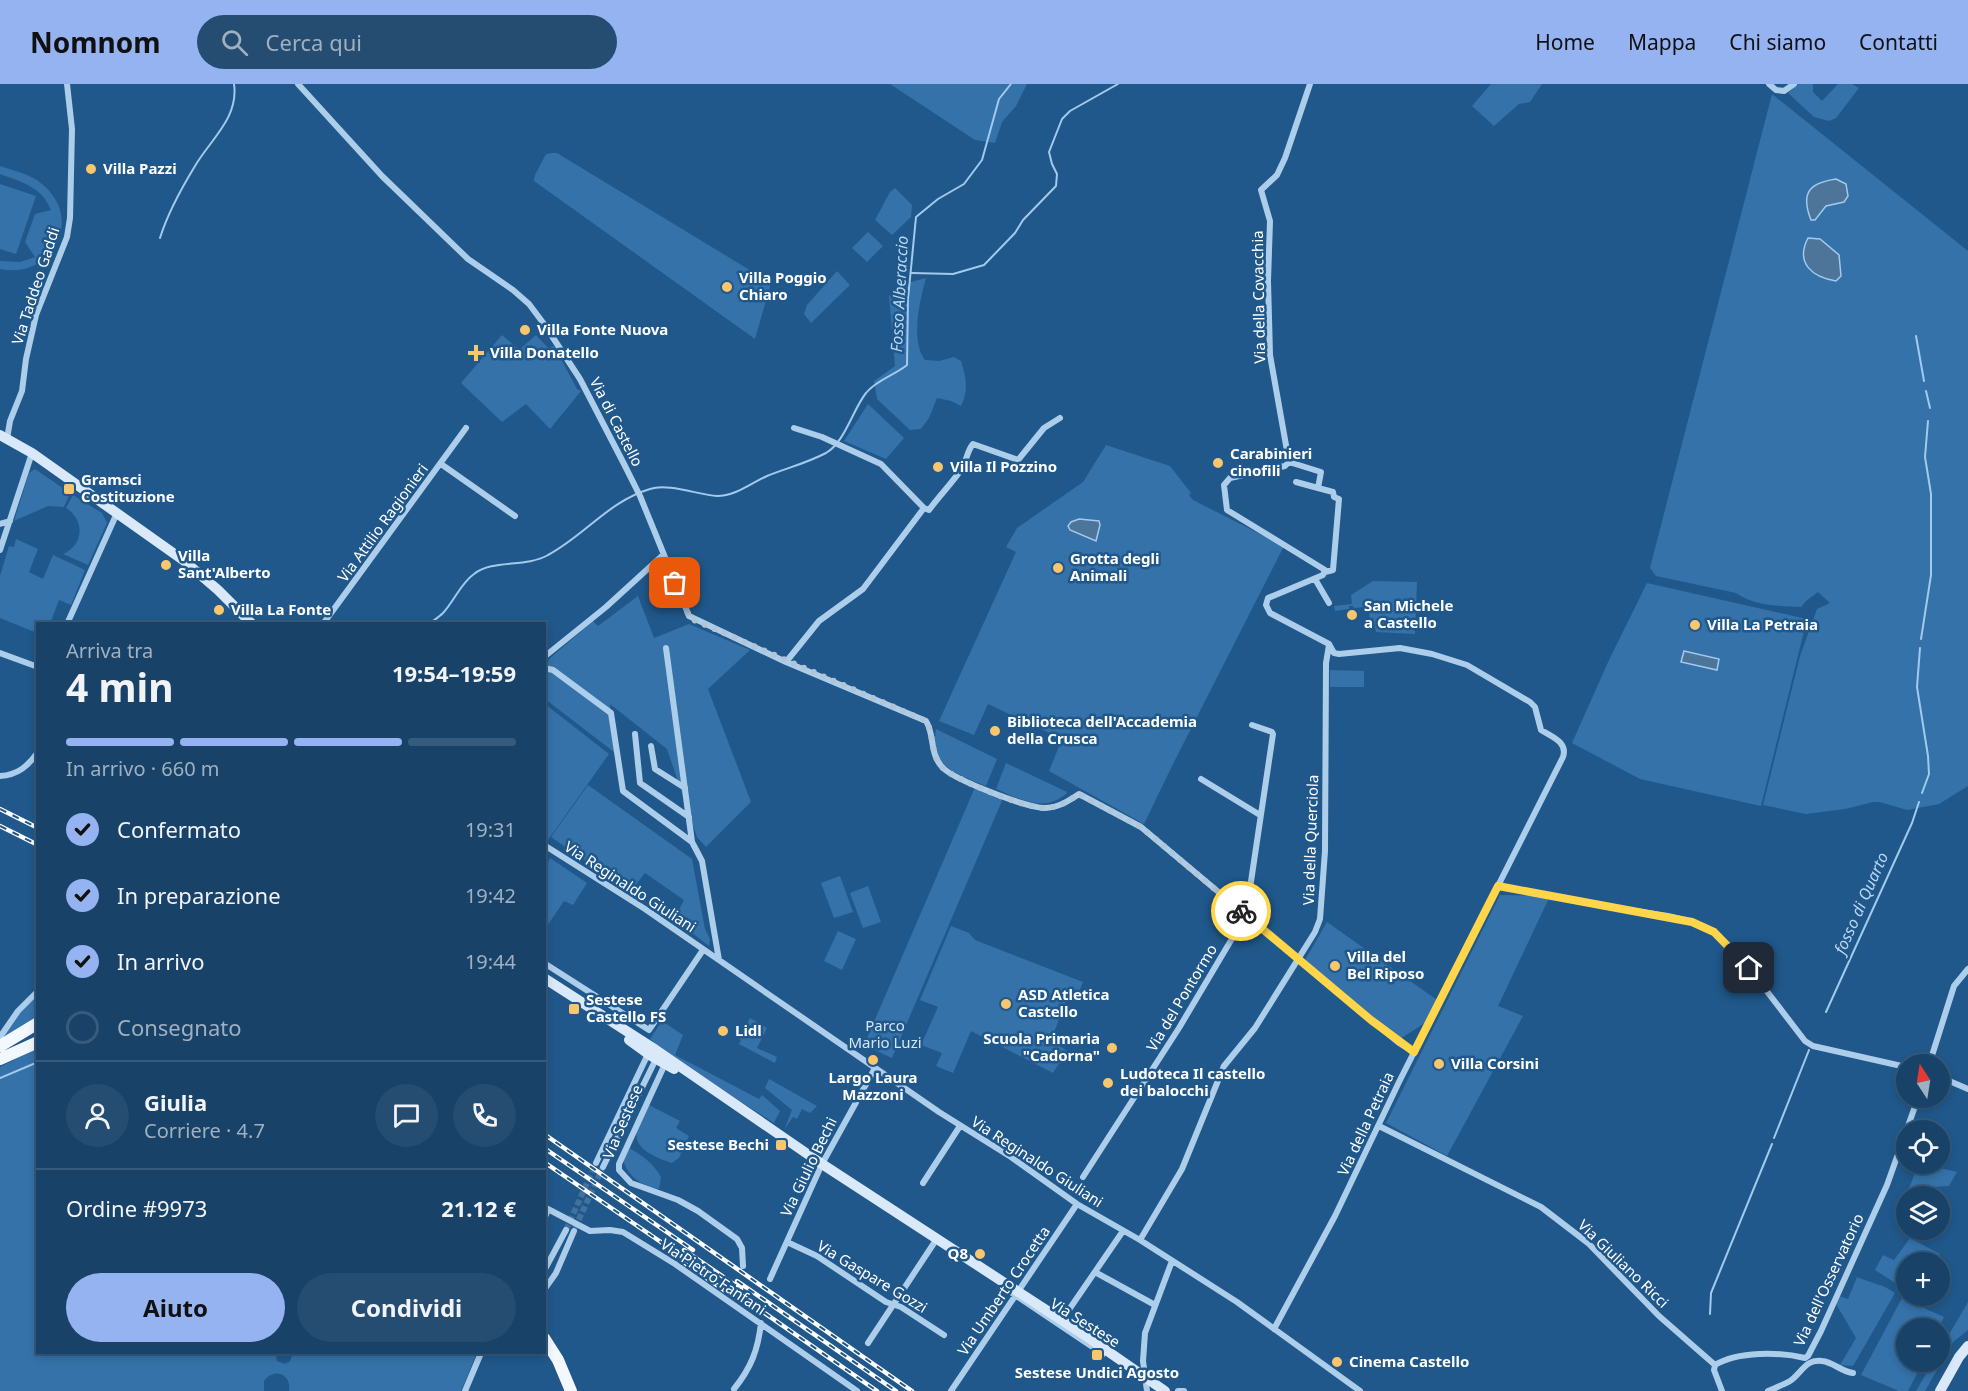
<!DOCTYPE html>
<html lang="it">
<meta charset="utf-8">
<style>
:root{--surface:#184268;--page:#254d71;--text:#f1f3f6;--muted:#9fb0c0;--line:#365b7c;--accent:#95b2f1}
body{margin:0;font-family:"Noto Sans",sans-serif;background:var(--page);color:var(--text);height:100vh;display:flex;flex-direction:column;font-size:22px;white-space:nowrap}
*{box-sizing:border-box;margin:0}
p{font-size:20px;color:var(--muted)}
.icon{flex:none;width:33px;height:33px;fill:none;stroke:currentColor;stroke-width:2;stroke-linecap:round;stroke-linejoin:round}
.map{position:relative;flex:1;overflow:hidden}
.drawer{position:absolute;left:36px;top:538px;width:510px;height:732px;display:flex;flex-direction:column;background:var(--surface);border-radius:0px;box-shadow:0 3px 9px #0003,0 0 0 2px var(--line)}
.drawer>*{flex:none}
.needle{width:39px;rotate:348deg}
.tools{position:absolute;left:1896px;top:970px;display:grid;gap:12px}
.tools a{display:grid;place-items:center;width:54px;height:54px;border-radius:50%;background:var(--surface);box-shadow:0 3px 9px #0003,0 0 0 2px var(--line);font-size:30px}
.pin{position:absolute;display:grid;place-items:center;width:51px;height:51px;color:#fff;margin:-26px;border-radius:12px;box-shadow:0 3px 9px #0006}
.courier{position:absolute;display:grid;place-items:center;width:60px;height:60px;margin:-30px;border:4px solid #ffd54a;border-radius:50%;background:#fff;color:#222;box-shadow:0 2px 8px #0007}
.summary em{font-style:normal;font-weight:700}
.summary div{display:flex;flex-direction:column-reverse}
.summary{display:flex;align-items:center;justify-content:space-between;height:102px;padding:0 30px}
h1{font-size:39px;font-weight:700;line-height:45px}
.bar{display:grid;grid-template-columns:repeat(4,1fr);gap:9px 6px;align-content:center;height:72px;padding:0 30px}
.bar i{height:8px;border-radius:4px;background:var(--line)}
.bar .on{background:var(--accent)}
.bar p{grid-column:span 4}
.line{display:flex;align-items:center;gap:15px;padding:0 30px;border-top:2px solid var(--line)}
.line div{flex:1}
.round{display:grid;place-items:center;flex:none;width:63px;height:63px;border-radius:32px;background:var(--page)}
ol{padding:0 30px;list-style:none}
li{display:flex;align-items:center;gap:18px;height:66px}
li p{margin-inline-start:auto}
li .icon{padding:6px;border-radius:50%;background:var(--accent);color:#111;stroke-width:4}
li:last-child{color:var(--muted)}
li i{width:33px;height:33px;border:3px solid var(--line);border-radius:50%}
.action{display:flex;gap:12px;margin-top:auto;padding:12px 30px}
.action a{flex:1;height:69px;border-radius:36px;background:var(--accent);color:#111;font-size:24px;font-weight:700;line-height:69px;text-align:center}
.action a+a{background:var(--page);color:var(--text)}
header{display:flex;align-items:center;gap:36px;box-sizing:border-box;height:84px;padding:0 30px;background:var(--accent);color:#111}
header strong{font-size:28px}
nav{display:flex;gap:33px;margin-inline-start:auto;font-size:21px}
.search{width:420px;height:54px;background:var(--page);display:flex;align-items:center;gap:15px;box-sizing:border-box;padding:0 21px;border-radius:33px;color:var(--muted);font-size:22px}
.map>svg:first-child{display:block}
</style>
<header>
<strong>Nomnom</strong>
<div class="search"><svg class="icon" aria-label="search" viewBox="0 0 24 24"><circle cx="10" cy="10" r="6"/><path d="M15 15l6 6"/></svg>Cerca qui</div>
<nav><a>Home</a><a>Mappa</a><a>Chi siamo</a><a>Contatti</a></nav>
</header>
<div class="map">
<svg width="1968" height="1307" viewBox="0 0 1968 1307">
<rect width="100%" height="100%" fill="#20588b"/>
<!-- green -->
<path fill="#3472a9" d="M890,0H1027L1016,22L1002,38L995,59L975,56Z
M1491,0H1542L1530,18L1519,20L1494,42L1472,22Z
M1798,0H1813V8L1822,17L1838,0H1852L1859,4L1836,34L1829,37L1814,33L1788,9Z
M1772,10L1968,167V702L1939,720L1907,726L1880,718H1873L1845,725L1806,730L1763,721L1800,572L1817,525L1830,519L1818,508L1806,517L1801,523C1780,522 1754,522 1736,509L1656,492L1650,484Z
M552,69H557L771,199L755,255L534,97L535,91L546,70Z
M0,82C14,87 31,90 42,100C85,135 52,196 0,185V177L20,178L35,173L25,158L35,130L51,126C42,103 22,98 0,90Z
M0,100L36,112L16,170L0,165Z
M895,104L912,121L911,133L892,151L875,136L890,108Z
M868,148L883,162L867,178L852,164Z
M837,187L850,201L811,239L804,230L807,221Z
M926,194C920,216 910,256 925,276L939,277L954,273L961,277C966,293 969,306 961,322L951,317L937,314L929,334L921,345L910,346L877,315L874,297L895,282L889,212L904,200Z
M502,251L519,266L536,251L548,264L554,262L577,305L581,307L550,345L526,320L502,338L461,299Z
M868,320L904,354L886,375L844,357Z
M1106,361L1170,382L1191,409L1189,411L1193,416L1284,462L1173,680L1144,740L1049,687L1062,655L988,620L974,651L939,637L1016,468L1006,463L1017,444L1083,398Z
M35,385L70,409L64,423L48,422L14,437L29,389Z
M73,411L102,429L107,439L88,481L63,470C84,461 85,436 66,424Z
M16,455L38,465L29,488L43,495L53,471L85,486L71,521L59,516L50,540H38L37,549L0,534V492L9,462L14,463Z
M1373,497L1417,498L1415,550L1376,548L1373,534H1370L1368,523L1354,524L1353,522H1349V525L1335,527L1334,522L1352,520L1351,511Z
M1647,499L1807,535L1761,722L1640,695L1572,659L1609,576Z
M638,512L654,554L689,540L750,566L708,605L751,718L706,763L697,753L667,665L610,620L614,668L545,615L544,592L549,575L593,537L598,542Z
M1330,586L1364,587V603H1330Z
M545,620L609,670L548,756L544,753Z
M936,645L997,675L986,702C958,691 929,683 936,645Z
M1006,679L1067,708L1066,710C1043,729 1020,715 996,705Z
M588,701L692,775L705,845L710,855L709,862L674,835L684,816L645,789L630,808L551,753Z
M976,701L1004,712L892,974L864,961Z
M550,774L587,799L573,821L564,817L545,845V784Z
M840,792L853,828L834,834L821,799Z
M868,802L881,838L863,844L850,809Z
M1500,811L1550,812L1498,922L1523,932L1447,1072L1386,1039Z
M1327,838L1437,916L1428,937L1400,955L1305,876Z
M951,842L969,849L975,856L1083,898L1079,908L1071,905L1051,956L1067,967L1053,989L971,947L953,989L936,982L942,969L921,961L938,923L920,916Z
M838,847L856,855L842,886L824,877Z
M37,909L38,933L35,937L2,954L20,928Z
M750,934L767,944L757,964L777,973L775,979L739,960L741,956L739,955Z
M665,939L683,951L675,971L759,1015L762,1011L780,1027L774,1039L669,972L650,955L660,940Z
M37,964L38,1269H275L277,1277L285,1280L290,1277L293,1269H477L461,1307H289C292,1290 274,1283 264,1297V1307H0V983Z
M769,995L817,1022L810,1029L802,1025L797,1035L793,1033L784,1046L792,1026L765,1004Z
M649,1021L680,1037L676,1044L689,1052L679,1074L672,1079C659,1075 632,1065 637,1047C639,1038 645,1029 649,1021Z
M629,1064C642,1071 654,1080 661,1093L659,1105C641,1101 629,1094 623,1076Z
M1923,1080L1957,1088L1949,1102L1932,1103L1921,1113H1906L1905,1127L1899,1116C1909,1107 1914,1095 1916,1082Z
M1910,1154L1940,1170L1935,1179H1906V1206L1875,1186L1883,1171L1894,1176Z
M1857,1193C1870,1199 1883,1200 1895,1209L1853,1282L1840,1281L1856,1254L1836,1220L1839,1212L1848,1215Z
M1902,1214L1944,1233L1938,1245H1906V1278H1923L1908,1307H1899L1861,1291Z
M1968,1218V1246L1953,1258L1925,1307H1916L1933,1278H1940V1266Z"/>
<!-- water -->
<path fill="#4d7499" stroke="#a1caed" stroke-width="1.5" d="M1836,95L1846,100L1848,112L1844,118L1826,122L1815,136H1811C1800,108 1810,99 1836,95Z
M1808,154L1820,155L1839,171L1841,192L1836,197C1812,193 1795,179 1808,154Z
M1079,435L1099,437L1100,441L1096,457L1070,446L1068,442L1071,438Z
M1684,567L1719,575L1717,586L1681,578Z"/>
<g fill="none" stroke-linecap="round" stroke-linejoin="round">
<!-- stream -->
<path stroke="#a1caed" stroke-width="2" d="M160,154C168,128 181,105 195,82C210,56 239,34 234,0
M912,189L953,190L984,181L1015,149L1023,136L1056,102L1057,90L1052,80L1049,68L1062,35L1070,27L1118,0
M1916,252L1924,297
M1926,307L1930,324
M429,540C434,536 439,533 443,529C454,517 461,499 474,490C493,475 525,484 548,471C584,452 609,417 650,405C668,399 699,411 717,412C736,412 751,399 767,392C787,384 807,379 826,369C845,358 853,325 866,309C876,296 895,291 907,281L908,215L916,133L938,115L964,100L982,76L999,15L1011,0
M1921,555L1931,491V410L1925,373L1928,337
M1920,564L1917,603L1928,672L1929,690L1922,709
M1826,928L1912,739L1919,718
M0,994L38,978
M1774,1054L1809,966
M1710,1230L1711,1209L1772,1060"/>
<!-- minor-tunnel -->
<path stroke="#41719c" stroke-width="6" stroke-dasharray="6 3" stroke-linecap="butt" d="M575,1144L603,1083
M566,1146L596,1079"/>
<!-- minor -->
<path stroke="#adceeb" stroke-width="6" d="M298,0L382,92L468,175L513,206L529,220L544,240L580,295L624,380L640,412L689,532L786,578L926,637C935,651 929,670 943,684C955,696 1027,724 1045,724C1058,724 1068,717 1079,710L1141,743L1358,925L1399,959L1414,968
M1769,0L1776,6L1784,7L1794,0
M794,344L822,353L881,380L924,424
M7,355L10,337L22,307L26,275L36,231L67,153L70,134L72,45L67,0
M1289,378L1321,388L1318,404L1333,408L1334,413L1339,415L1333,486L1325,488
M441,380L515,432
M1296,398L1318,404
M924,424L929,426C940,411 953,398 963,383C967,375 967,367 973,360L1018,376L1044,344L1060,334
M0,440L10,437
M0,466L32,369
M1315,495L1329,519
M67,540L117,429
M323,540L466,344
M666,564L692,758L702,777L719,876
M0,569L38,583
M544,573L606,523L663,471
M786,578L819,537L863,505L924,424
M544,584L553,586L611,629L623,707L692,758
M635,650L640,699L689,733
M651,662L655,685L685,704
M0,692C18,691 28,682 38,668
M1201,695L1260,731
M544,761L645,825L939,1028L1011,1073L1077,1120L1140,1156L1237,1218L1360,1307
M1498,802L1608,823L1668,832L1693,838L1714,848L1749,884L1805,957L1813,962L1906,983
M544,879L649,946L703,866
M0,953L18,927L38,907
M665,980L619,1080V1086L631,1099L678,1116L698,1127L737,1155L742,1164L743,1182
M1929,981L1954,902L1968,885
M1940,993L1968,1005
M1379,1042L1541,1123L1588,1159L1659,1232L1715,1281
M596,1079L648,970
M603,1083L656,975L654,973
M1083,1093L1179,944L1246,831L1273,650L1272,648L1252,641
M923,1099L960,1042
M544,1123L590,1147L610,1146L623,1148L675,1180L857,1307
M544,1135L548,1126
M1140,1156L1182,1085L1224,982L1255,944L1315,848L1320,835L1325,767L1326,579L1329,561
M787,1158L817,1172L886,1218L901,1223L944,1251
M544,1187L566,1146
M1095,1188L1155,1221
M770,1195L822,1080L875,984
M544,1206L556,1189L574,1147
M1012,1209L1103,1270
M1066,1230L1123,1147
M1274,1245L1335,1132L1399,998L1563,673C1568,658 1552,653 1541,646L1535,623L1530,618L1467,581L1432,570L1400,564L1339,570L1334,569L1329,560L1270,529L1266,521L1268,514L1323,491L1325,486L1227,426L1224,401L1230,394L1285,382L1289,378L1270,271L1268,197L1270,137L1261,106L1277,91L1285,74L1310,0
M868,1259L936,1156L937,1157
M1715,1281C1738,1267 1780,1268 1805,1274L1808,1272L1821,1247L1887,1101L1918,1014
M1715,1281L1714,1286L1722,1307
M734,1305C751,1284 758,1266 761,1239
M465,1307L481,1269
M951,1307L1077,1120
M1147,1307L1143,1277L1145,1249L1172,1177
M1178,1307H1184
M1768,1307C1775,1304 1783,1301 1790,1297C1801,1290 1806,1274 1822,1277C1833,1278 1842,1288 1853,1289"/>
<!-- secondary -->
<path stroke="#d9e9f9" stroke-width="10" d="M0,351L32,369L183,476L218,506L252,540
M544,894L656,966L822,1080L1083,1250L1165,1307
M629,956L651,972L674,985
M1940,1307L1959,1273L1968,1262"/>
<!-- primary -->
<path stroke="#f2f8fe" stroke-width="12" d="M0,962L38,939
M0,975L38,958
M544,1254L558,1276L571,1307"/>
<defs>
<path id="rail" d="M0,725L38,744
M0,742L38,761
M544,1050L912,1307
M544,1064L693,1166
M544,1078L690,1178
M684,1166L741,1205
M682,1177L734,1213
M737,1197L896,1307
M730,1205L877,1307"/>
</defs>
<!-- rail casing -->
<use href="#rail" stroke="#fff" stroke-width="4.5"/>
<!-- rail -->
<use href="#rail" stroke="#20588b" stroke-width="2" stroke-dasharray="7" stroke-linecap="butt"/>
</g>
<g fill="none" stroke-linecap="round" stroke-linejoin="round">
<!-- done -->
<path stroke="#b1c5d6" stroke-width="6" stroke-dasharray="0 10.8" d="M675,499L689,532L694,536L926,637C935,651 929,670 943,684C955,696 1028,725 1045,724C1058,724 1068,717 1079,710L1141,743L1241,827"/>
<!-- route -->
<path stroke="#ffd54a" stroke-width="8" d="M1241,827L1371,936L1414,968L1498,802L1692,838L1714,848L1749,884"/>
</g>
<!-- markers -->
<g fill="#f9c56d" stroke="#20588b" stroke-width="2">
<circle cx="91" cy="85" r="6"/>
<circle cx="727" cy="203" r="6"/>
<circle cx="525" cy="246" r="6"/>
<path d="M473 260h6v6h6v6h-6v6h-6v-6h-6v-6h6z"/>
<circle cx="1218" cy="379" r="6"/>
<circle cx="938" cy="383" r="6"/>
<rect x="63" y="399" width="12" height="12" rx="3"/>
<circle cx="166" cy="481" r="6"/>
<circle cx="1058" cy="484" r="6"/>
<circle cx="219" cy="526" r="6"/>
<circle cx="1352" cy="531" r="6"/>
<circle cx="1695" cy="541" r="6"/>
<circle cx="995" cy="647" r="6"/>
<circle cx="1335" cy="882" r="6"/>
<circle cx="1006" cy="920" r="6"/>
<rect x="568" y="919" width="12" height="12" rx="3"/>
<circle cx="723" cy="947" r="6"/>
<circle cx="1112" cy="964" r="6"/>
<circle cx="873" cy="976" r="6"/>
<circle cx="1439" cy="980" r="6"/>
<circle cx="1108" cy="999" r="6"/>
<rect x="775" y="1055" width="12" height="12" rx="3"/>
<circle cx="980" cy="1170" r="6"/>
<rect x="1091" y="1265" width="12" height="12" rx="3"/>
<circle cx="1337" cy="1278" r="6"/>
</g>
<g text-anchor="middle" stroke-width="5" stroke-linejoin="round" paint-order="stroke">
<!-- poi labels -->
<g font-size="15" font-weight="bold" fill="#fff" stroke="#20588b" text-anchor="start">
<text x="103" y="90">Villa Pazzi</text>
<text x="739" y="199">Villa Poggio<tspan x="739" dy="17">Chiaro</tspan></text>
<text x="537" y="251">Villa Fonte Nuova</text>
<text x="490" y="274">Villa Donatello</text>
<text x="1230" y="375">Carabinieri<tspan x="1230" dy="17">cinofili</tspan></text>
<text x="950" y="388">Villa Il Pozzino</text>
<text x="81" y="401">Gramsci<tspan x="81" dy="17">Costituzione</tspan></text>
<text x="178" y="477">Villa<tspan x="178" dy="17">Sant'Alberto</tspan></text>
<text x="1070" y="480">Grotta degli<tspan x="1070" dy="17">Animali</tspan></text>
<text x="1364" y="527">San Michele<tspan x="1364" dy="17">a Castello</tspan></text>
<text x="231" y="531">Villa La Fonte</text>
<text x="1707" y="546">Villa La Petraia</text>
<text x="1007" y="643">Biblioteca dell'Accademia<tspan x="1007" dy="17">della Crusca</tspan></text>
<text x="1347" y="878">Villa del<tspan x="1347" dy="17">Bel Riposo</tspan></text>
<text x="1018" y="916">ASD Atletica<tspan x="1018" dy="17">Castello</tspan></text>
<text x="586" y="921">Sestese<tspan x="586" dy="17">Castello FS</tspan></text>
<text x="735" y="952">Lidl</text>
<text x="1100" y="960" text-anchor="end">Scuola Primaria<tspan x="1100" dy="17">"Cadorna"</tspan></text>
<text x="1451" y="985">Villa Corsini</text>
<text x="1120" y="995">Ludoteca Il castello<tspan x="1120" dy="17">dei balocchi</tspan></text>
<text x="873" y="999" text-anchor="middle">Largo Laura<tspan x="873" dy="17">Mazzoni</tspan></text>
<text x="769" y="1066" text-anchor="end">Sestese Bechi</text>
<text x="968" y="1175" text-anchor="end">Q8</text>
<text x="1349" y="1283">Cinema Castello</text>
<text x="1097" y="1294" text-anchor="middle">Sestese Undici Agosto</text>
</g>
<!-- street labels -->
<g font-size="15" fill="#fff" stroke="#20588b">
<text transform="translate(36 202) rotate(-72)" y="5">Via Taddeo Gaddi</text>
<text transform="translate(1259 213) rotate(-91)" y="5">Via della Covacchia</text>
<text transform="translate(616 338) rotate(63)" y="5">Via di Castello</text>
<text transform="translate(383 439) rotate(-54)" y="5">Via Attilio Ragionieri</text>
<text transform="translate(1311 756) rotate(-88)" y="5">Via della Querciola</text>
<text transform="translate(630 803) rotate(33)" y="5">Via Reginaldo Giuliani</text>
<text transform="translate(1182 914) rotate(-59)" y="5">Via del Pontormo</text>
<text transform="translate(623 1038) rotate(-67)" y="5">Via Sestese</text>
<text transform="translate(1366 1040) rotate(-65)" y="5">Via della Petraia</text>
<text transform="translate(1037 1078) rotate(33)" y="5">Via Reginaldo Giuliani</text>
<text transform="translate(809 1083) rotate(-64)" y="5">Via Giulio Bechi</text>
<text transform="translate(1623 1180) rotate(44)" y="5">Via Giuliano Ricci</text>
<text transform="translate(713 1193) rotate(34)" y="5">Via Pietro Fanfani</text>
<text transform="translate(872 1193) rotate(31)" y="5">Via Gaspare Gozzi</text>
<text transform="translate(1829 1196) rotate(-65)" y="5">Via dell'Osservatorio</text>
<text transform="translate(1004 1207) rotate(-56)" y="5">Via Umberto Crocetta</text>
<text transform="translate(1085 1239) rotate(32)" y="5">Via Sestese</text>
</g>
<!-- park labels -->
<g font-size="15" fill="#d2e7f8" stroke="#20588b">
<text x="885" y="947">Parco<tspan x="885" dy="17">Mario Luzi</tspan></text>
</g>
<!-- water labels -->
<g font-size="16" font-style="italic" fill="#b9d8f3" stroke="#20588b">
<text transform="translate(899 210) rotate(-87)" y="6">Fosso Alberaccio</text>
<text transform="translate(1861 819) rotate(-66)" y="6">fosso di Quarto</text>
</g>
</g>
</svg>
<div class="tools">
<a><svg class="needle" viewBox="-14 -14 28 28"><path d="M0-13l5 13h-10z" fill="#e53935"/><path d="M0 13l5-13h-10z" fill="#9fb0c0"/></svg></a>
<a><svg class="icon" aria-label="locate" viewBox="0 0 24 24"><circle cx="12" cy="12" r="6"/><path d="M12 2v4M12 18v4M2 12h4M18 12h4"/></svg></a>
<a><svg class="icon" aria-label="layers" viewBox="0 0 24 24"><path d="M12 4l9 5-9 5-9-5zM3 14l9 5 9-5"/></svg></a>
<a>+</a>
<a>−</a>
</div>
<div class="pin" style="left:675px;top:499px;background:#ea580c"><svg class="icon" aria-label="bag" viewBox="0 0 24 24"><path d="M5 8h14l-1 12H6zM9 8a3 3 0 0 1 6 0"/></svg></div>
<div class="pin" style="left:1749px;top:884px;background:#1f2937"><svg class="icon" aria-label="home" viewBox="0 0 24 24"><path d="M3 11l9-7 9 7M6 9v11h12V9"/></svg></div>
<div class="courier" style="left:1241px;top:827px"><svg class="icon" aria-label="bike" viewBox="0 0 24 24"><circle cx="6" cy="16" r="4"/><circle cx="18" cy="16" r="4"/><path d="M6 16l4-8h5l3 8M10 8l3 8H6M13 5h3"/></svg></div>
<section class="drawer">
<div class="summary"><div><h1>4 min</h1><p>Arriva tra</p></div><em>19:54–19:59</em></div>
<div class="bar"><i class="on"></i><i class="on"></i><i class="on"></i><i></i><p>In arrivo · 660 m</p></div>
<ol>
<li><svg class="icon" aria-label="check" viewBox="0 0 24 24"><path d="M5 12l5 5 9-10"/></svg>Confermato<p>19:31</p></li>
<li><svg class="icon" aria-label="check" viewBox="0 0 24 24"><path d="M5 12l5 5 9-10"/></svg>In preparazione<p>19:42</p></li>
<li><svg class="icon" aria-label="check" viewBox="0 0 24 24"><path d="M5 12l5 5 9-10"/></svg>In arrivo<p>19:44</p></li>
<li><i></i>Consegnato</li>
</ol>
<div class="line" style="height:108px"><a class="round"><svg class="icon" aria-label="person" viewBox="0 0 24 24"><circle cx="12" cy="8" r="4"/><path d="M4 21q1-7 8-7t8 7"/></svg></a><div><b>Giulia</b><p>Corriere · 4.7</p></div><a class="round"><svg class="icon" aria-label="chat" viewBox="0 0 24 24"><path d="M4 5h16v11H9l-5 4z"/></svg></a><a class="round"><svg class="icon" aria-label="phone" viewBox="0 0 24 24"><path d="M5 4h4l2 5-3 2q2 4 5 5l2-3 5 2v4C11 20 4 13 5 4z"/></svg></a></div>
<div class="line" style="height:78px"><div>Ordine #9973</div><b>21.12 €</b></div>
<div class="action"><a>Aiuto</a><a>Condividi</a></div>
</section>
</div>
